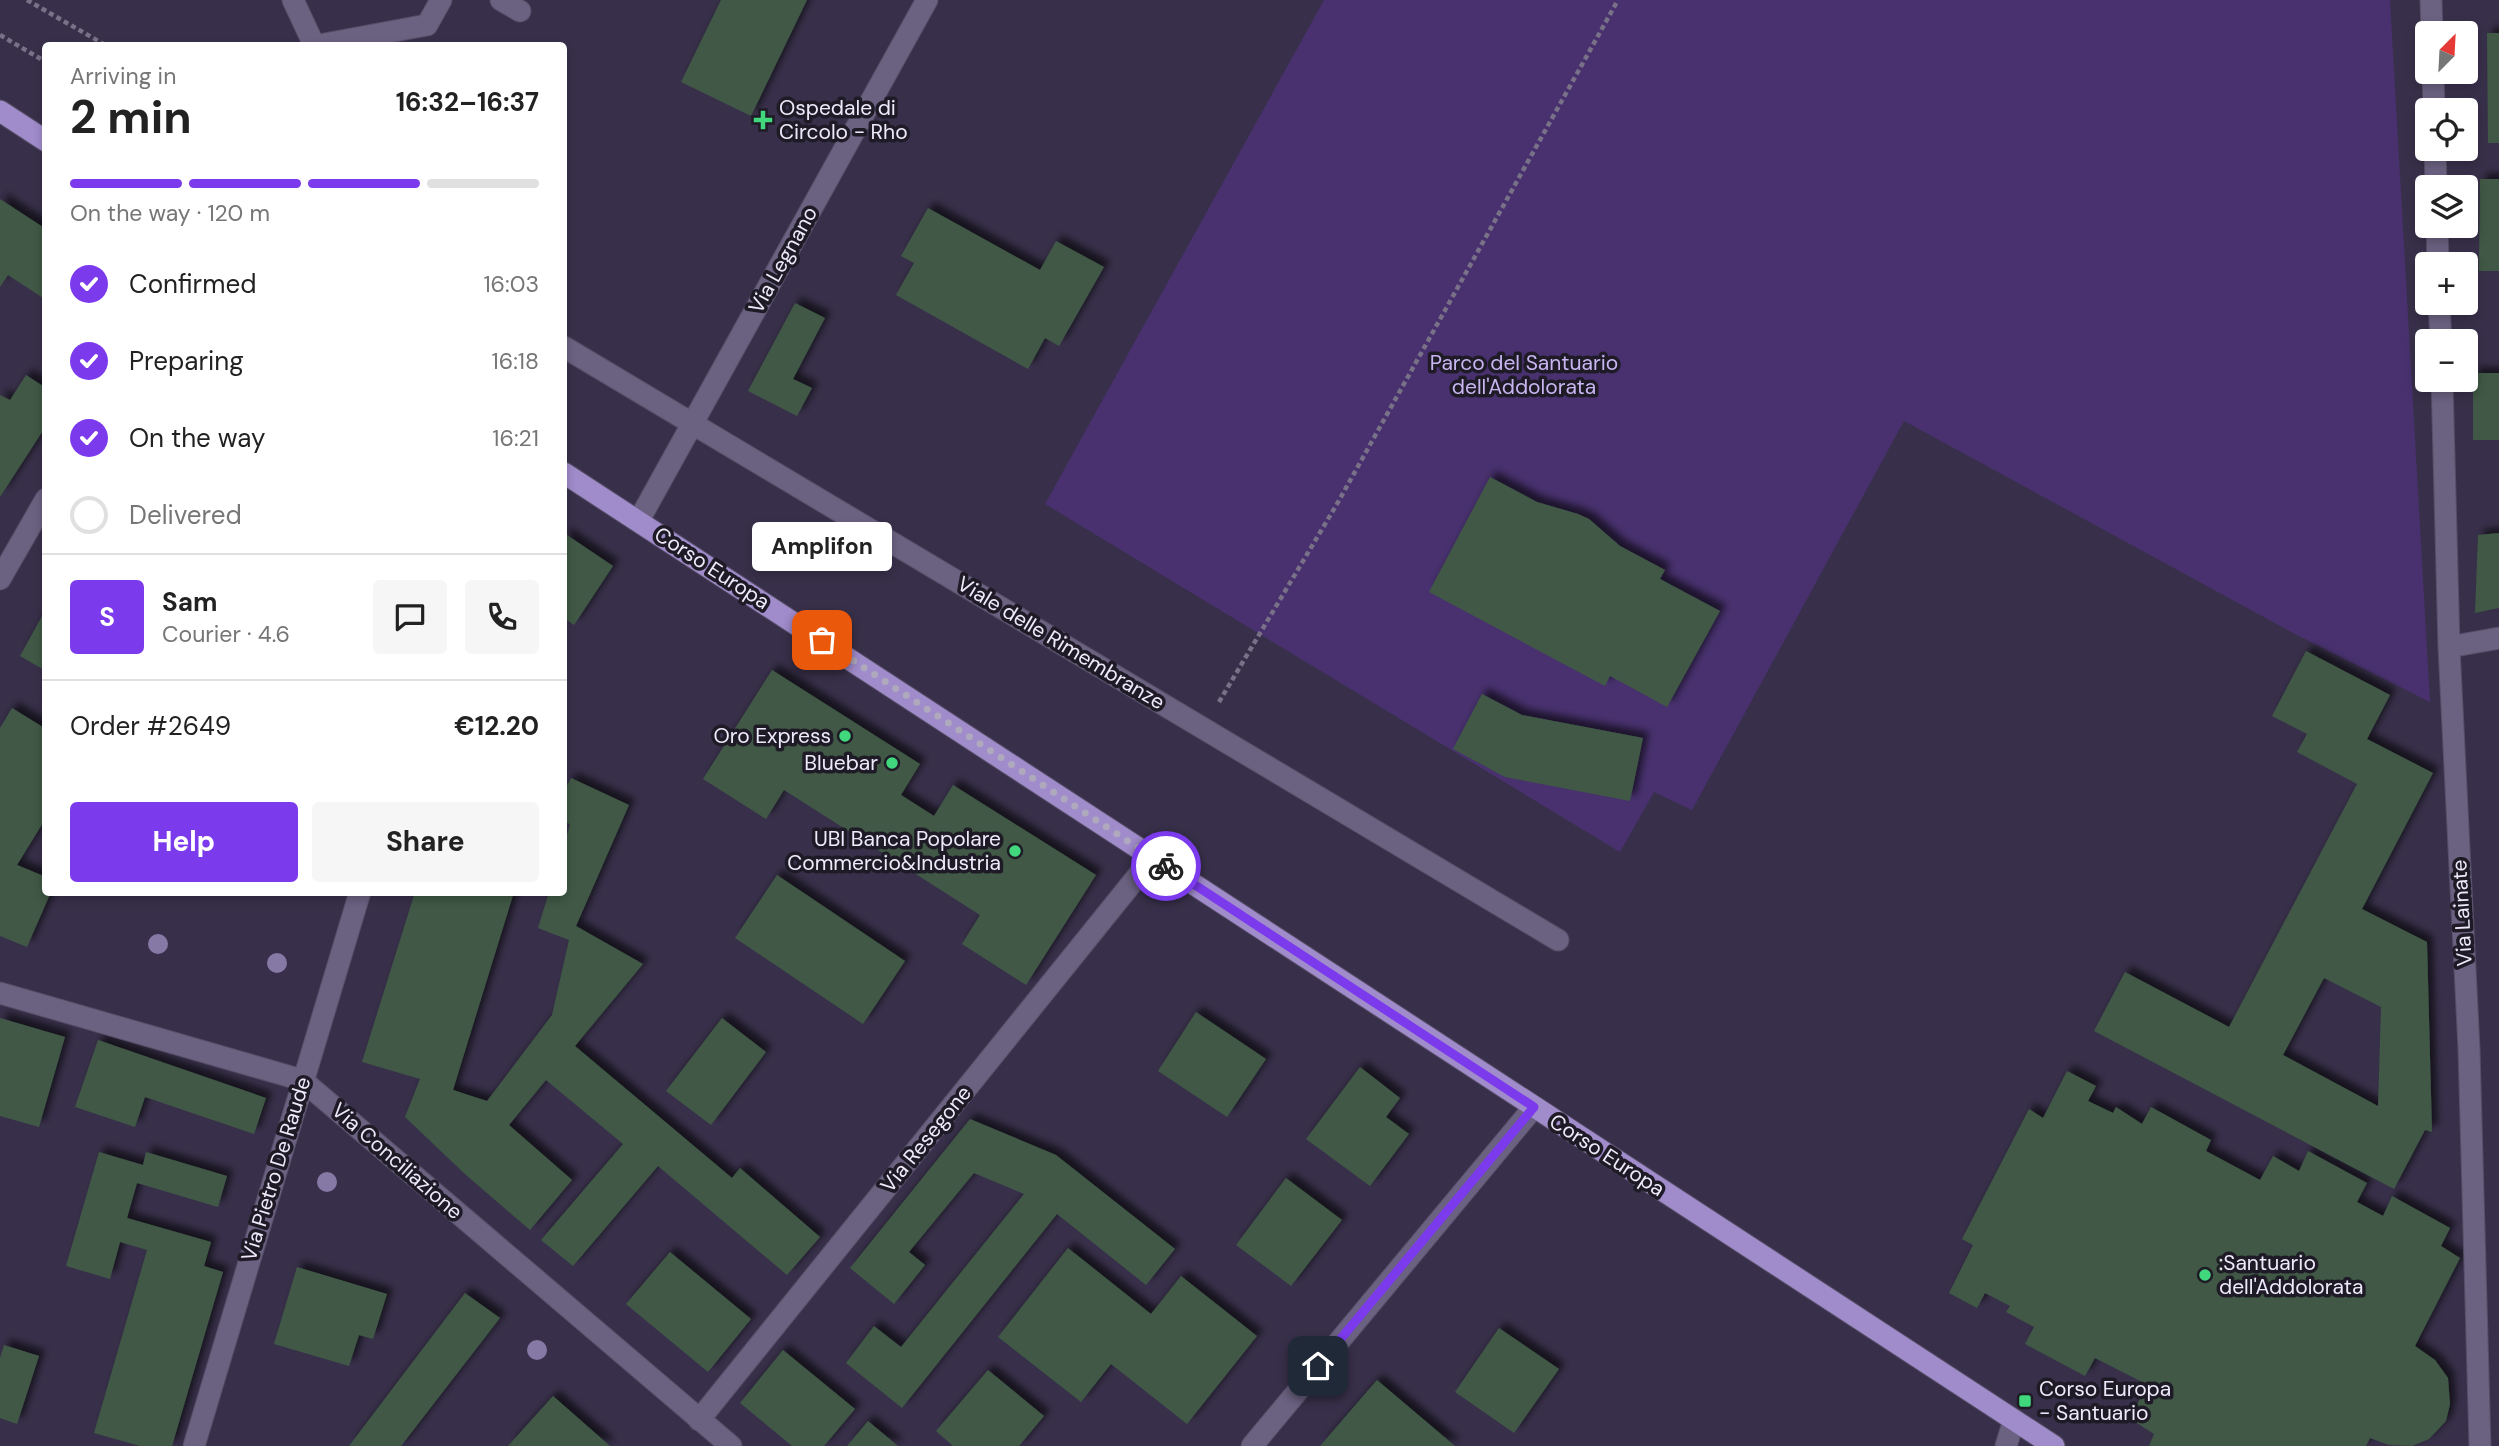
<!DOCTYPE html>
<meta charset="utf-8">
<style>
:root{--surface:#fff;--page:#f6f6f6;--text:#222;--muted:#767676;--line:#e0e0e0;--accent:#7c3aed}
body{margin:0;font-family:"DM Sans",sans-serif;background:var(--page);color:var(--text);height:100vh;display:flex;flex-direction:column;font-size:26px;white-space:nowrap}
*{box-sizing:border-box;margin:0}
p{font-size:23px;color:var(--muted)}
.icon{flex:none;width:38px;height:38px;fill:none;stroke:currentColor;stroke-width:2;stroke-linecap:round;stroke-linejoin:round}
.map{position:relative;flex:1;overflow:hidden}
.drawer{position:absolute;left:42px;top:42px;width:525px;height:854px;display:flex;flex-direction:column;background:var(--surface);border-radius:7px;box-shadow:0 4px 10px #0003}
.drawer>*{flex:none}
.needle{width:46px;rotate:24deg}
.tools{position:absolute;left:2415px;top:21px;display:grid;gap:14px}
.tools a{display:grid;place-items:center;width:63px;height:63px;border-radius:7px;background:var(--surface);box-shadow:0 4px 10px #0003;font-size:35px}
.pin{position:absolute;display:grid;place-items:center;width:60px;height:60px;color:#fff;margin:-30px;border-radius:14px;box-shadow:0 4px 10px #0006}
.courier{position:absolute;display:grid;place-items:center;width:70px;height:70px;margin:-35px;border:5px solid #7c3aed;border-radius:50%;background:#fff;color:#222;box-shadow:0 2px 9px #0007}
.bubble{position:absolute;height:49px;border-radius:7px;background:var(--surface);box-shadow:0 4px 10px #0003;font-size:23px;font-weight:700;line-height:49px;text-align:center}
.head em{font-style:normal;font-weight:700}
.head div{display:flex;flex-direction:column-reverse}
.head{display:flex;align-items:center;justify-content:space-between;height:119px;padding:0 28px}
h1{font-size:46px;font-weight:700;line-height:52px}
.bar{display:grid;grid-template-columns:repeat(4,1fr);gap:10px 7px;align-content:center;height:84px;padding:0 28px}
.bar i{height:9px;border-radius:5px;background:var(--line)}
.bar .active{background:var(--accent)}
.bar p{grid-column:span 4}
.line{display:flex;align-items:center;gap:18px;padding:0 28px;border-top:2px solid var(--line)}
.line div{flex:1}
.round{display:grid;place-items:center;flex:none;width:74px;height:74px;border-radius:7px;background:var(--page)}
ol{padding:0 28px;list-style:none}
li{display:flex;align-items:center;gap:21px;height:77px}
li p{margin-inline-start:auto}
li .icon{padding:7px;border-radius:50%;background:var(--accent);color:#fff;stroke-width:4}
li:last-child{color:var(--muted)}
li i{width:38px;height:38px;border:4px solid var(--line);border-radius:50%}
.primary-button{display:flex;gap:14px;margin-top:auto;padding:14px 28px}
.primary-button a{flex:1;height:80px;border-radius:7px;background:var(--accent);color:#fff;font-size:28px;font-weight:700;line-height:80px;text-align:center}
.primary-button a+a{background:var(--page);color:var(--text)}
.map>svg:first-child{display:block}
</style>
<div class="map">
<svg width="2499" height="1446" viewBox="0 0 2499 1446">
<defs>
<filter id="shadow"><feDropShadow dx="6" dy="-6" stdDeviation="3.5" flood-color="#0009"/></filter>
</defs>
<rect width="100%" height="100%" fill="#38304a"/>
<!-- green -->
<path fill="#48316e" d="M1324,0H2390L2430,702L2295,634L1904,421L1692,810L1654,792L1620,852L1045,504Z"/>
<!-- building -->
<path fill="#3f5945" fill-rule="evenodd" filter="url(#shadow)" d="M721,0H807L751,116L681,82Z
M2487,33H2499V143H2488Z
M2480,179H2499V271H2479Z
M0,199L46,229V300L8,275L0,287Z
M928,208L1040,270L1056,241L1104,267L1059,346L1045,338L1028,369L896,295L914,263L901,256Z
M795,303L825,318L793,379L812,388L797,416L748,391Z
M2473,373H2499V440H2473Z
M26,375L46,388V426L0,497V395L10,400Z
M1490,477L1537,502L1578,514L1589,519L1620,546L1665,570L1660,579L1720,611L1667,707L1610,676L1605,686L1429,592Z
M564,533L613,566L574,625L564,618Z
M2499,533V608L2475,613L2478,535Z
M46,609V671L20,656Z
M2306,651L2390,695L2367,739L2433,773L2362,909L2427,942L2432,1132L2425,1130L2394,1189L2094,1031L2125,972L2229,1027L2357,784L2297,752L2307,734L2272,716ZM2324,978L2381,1007L2378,1106L2283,1055Z
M772,670L920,764L901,795L934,816L953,785L1096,875L1026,985L962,944L980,915L784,790L766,819L703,779Z
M1482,694L1522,715L1643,738L1630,801L1505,777L1453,749Z
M12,708L46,729V818L17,865L46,877V892H51L27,947L0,936V728Z
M571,778L629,805L576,926L643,964L575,1046L732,1178L740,1168L820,1237L787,1275L658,1166L573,1266L541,1240L623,1144L546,1080L509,1125L572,1180L530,1230L466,1175L405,1117L420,1079L362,1062L415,892H514L453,1090L487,1101L552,1015L569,940L538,928L549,892H564V846L570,824L564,822V791Z
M777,875L905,961L863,1024L735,938Z
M1196,1012L1266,1059L1227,1117L1158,1071Z
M0,1018L65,1037L39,1127L0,1116Z
M722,1018L766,1052L711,1125L666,1091Z
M98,1040L266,1098L254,1134L145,1097L135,1127L75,1107Z
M1360,1067L1400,1098L1386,1117L1409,1134L1370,1186L1306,1139Z
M2067,1071L2096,1086L2088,1101L2113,1113L2116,1107L2142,1124L2151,1107L2211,1140L2206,1151L2260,1180L2273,1156L2299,1171L2308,1151L2367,1183L2357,1202L2383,1216L2392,1196L2450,1228L2441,1246L2460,1258L2415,1346L2435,1360L2448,1378L2450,1404L2446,1421L2429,1439L2412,1446L2389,1445L2370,1438L2366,1446H2149L2154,1434L2129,1418L2148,1385L2095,1358L2085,1376L2025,1344L2034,1327L2006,1312L2010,1306L1985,1293L1977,1308L1949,1293L1973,1245L1962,1239L2029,1109L2043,1118Z
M970,1119L1056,1155L1175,1249L1146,1285L1057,1214L902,1408L846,1363L874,1326L901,1347L1024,1194L974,1173L909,1252L925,1265L894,1304L850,1268Z
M99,1152L143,1165L146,1152L227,1176L218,1207L137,1183L127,1218L211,1242L204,1266L223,1272L172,1446H140L94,1433L147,1250L120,1242L110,1279L66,1266Z
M1286,1178L1342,1220L1291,1286L1236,1245Z
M1068,1248L1151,1314L1181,1276L1257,1336L1187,1424L1111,1364L1081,1402L998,1337Z
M670,1252L751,1319L708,1372L626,1304Z
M297,1267L387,1294L373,1339L359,1335L349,1366L274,1344Z
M465,1293L500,1318L401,1446H349Z
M1499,1328L1559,1369L1514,1433L1455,1392Z
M4,1345L39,1356L17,1424L0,1418V1358Z
M783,1350L855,1409L824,1446H792L740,1403Z
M988,1370L1044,1416L1019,1446H953L936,1431Z
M1377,1380L1455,1446H1320Z
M553,1396L610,1446H508Z
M868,1421L898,1446H847Z"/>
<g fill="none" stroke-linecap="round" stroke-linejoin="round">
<defs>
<path id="minor" d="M293,0L314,45
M501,0L520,11
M2431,0L2432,33
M314,46L427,25L441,0
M2433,72L2434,110
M2435,149L2436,187
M2437,226L2438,264
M2439,303L2441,341
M564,347L1558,940
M2442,380L2449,647L2469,1049L2480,1446
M639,520L927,0
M0,579L46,499
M2449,647L2499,638
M0,993L302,1080L731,1446
M699,1420L1153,857
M194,1446L360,892
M1252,1446L1534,1107
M2006,1446L2014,1420"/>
<path id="major" d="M0,111L46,141
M564,473L2054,1446"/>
</defs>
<!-- minor casing -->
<use href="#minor" stroke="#554e66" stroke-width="23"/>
<!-- major casing -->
<use href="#major" stroke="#554e66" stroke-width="23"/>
<!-- path -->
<path stroke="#787188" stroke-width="4.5" stroke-dasharray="5 3.5" stroke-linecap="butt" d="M27,0L107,46
M0,35L46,62
M1219,702L1337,504L1618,0"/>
<!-- minor -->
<use href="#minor" stroke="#6b6181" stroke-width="21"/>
<!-- major -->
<use href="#major" stroke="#a08bcb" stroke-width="21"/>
</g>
<!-- trees -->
<g fill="#8779a6">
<circle cx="158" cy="944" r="10"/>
<circle cx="277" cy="963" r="10"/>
<circle cx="327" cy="1182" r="10"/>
<circle cx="537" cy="1350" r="10"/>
</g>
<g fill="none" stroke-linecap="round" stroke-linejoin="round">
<!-- done -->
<path stroke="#afa9bd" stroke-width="7" stroke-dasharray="0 12.6" d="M822,640L1166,866"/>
<!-- route -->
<path stroke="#7c3aed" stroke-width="9" d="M1166,866L1534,1107L1318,1366"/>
</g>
<!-- markers -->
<g fill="#41d77c" stroke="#1e1b26" stroke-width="2.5">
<path d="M759.5 109.5h7v7h7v7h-7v7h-7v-7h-7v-7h7z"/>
<circle cx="845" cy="736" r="7"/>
<circle cx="892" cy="763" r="7"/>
<circle cx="1015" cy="851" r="7"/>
<circle cx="2205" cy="1275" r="7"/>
<rect x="2018" y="1394" width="14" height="14" rx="3.5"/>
</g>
<g text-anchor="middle" stroke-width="7" stroke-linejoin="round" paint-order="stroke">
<!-- poi labels -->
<g font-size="21" fill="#efeafb" stroke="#1e1b26" text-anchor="start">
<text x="779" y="115">Ospedale di<tspan x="779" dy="24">Circolo - Rho</tspan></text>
<text x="831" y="743" text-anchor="end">Oro Express</text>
<text x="878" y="770" text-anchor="end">Bluebar</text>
<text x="1001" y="846" text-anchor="end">UBI Banca Popolare<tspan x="1001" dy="24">Commercio&amp;Industria</tspan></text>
<text x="2219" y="1270">:Santuario<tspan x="2219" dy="24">dell'Addolorata</tspan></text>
<text x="2039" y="1396">Corso Europa<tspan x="2039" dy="24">- Santuario</tspan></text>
</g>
<!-- street labels -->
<g font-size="21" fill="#efeafb" stroke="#1e1b26">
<text transform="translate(783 260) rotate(-61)" y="7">Via Legnano</text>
<text transform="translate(712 568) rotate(33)" y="7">Corso Europa</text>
<text transform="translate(1061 643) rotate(31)" y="7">Viale delle Rimembranze</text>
<text transform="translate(2462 913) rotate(-93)" y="7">Via Lainate</text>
<text transform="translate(926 1139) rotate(-51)" y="7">Via Resegone</text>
<text transform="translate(1607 1155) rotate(33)" y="7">Corso Europa</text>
<text transform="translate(397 1161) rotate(41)" y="7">Via Conciliazione</text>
<text transform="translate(276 1169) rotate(-73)" y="7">Via Pietro De Raude</text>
</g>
<!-- park labels -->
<g font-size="21" fill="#c8b5f1" stroke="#1e1b26">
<text x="1524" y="370">Parco del Santuario<tspan x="1524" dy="24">dell'Addolorata</tspan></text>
</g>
</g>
</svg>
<div class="tools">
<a><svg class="needle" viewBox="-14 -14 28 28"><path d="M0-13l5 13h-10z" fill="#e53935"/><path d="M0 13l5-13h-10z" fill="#767676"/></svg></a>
<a><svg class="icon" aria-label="locate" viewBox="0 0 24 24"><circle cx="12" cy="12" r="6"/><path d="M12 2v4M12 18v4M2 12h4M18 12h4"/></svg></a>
<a><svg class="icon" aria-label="layers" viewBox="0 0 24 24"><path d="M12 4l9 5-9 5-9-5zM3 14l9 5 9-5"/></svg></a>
<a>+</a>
<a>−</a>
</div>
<div class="pin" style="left:822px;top:640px;background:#ea580c"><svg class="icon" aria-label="bag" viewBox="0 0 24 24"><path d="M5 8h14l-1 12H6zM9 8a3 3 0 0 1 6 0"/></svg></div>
<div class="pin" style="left:1318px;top:1366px;background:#1f2937"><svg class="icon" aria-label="home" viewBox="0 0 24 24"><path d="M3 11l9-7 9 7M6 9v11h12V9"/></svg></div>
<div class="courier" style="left:1166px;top:866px"><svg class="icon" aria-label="bike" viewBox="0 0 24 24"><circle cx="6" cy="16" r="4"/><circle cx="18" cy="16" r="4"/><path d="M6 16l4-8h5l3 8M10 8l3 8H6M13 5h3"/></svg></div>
<div class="bubble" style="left:752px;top:522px;width:140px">Amplifon</div>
<section class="drawer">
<div class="head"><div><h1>2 min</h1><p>Arriving in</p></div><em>16:32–16:37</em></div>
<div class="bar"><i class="active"></i><i class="active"></i><i class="active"></i><i></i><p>On the way · 120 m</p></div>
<ol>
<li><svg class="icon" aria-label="check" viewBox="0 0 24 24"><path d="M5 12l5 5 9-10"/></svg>Confirmed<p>16:03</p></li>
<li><svg class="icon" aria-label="check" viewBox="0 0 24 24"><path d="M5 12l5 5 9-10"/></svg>Preparing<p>16:18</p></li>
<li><svg class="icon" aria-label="check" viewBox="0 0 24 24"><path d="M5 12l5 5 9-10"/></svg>On the way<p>16:21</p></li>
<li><i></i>Delivered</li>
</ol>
<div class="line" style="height:126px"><b class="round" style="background:var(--accent);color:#fff">S</b><div><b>Sam</b><p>Courier · 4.6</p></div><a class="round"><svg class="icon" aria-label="chat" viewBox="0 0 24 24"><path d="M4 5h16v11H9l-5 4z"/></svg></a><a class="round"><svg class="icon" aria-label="phone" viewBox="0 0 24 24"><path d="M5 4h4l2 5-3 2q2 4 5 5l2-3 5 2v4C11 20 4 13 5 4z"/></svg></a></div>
<div class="line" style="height:91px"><div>Order #2649</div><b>€12.20</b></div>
<div class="primary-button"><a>Help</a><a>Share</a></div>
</section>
</div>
